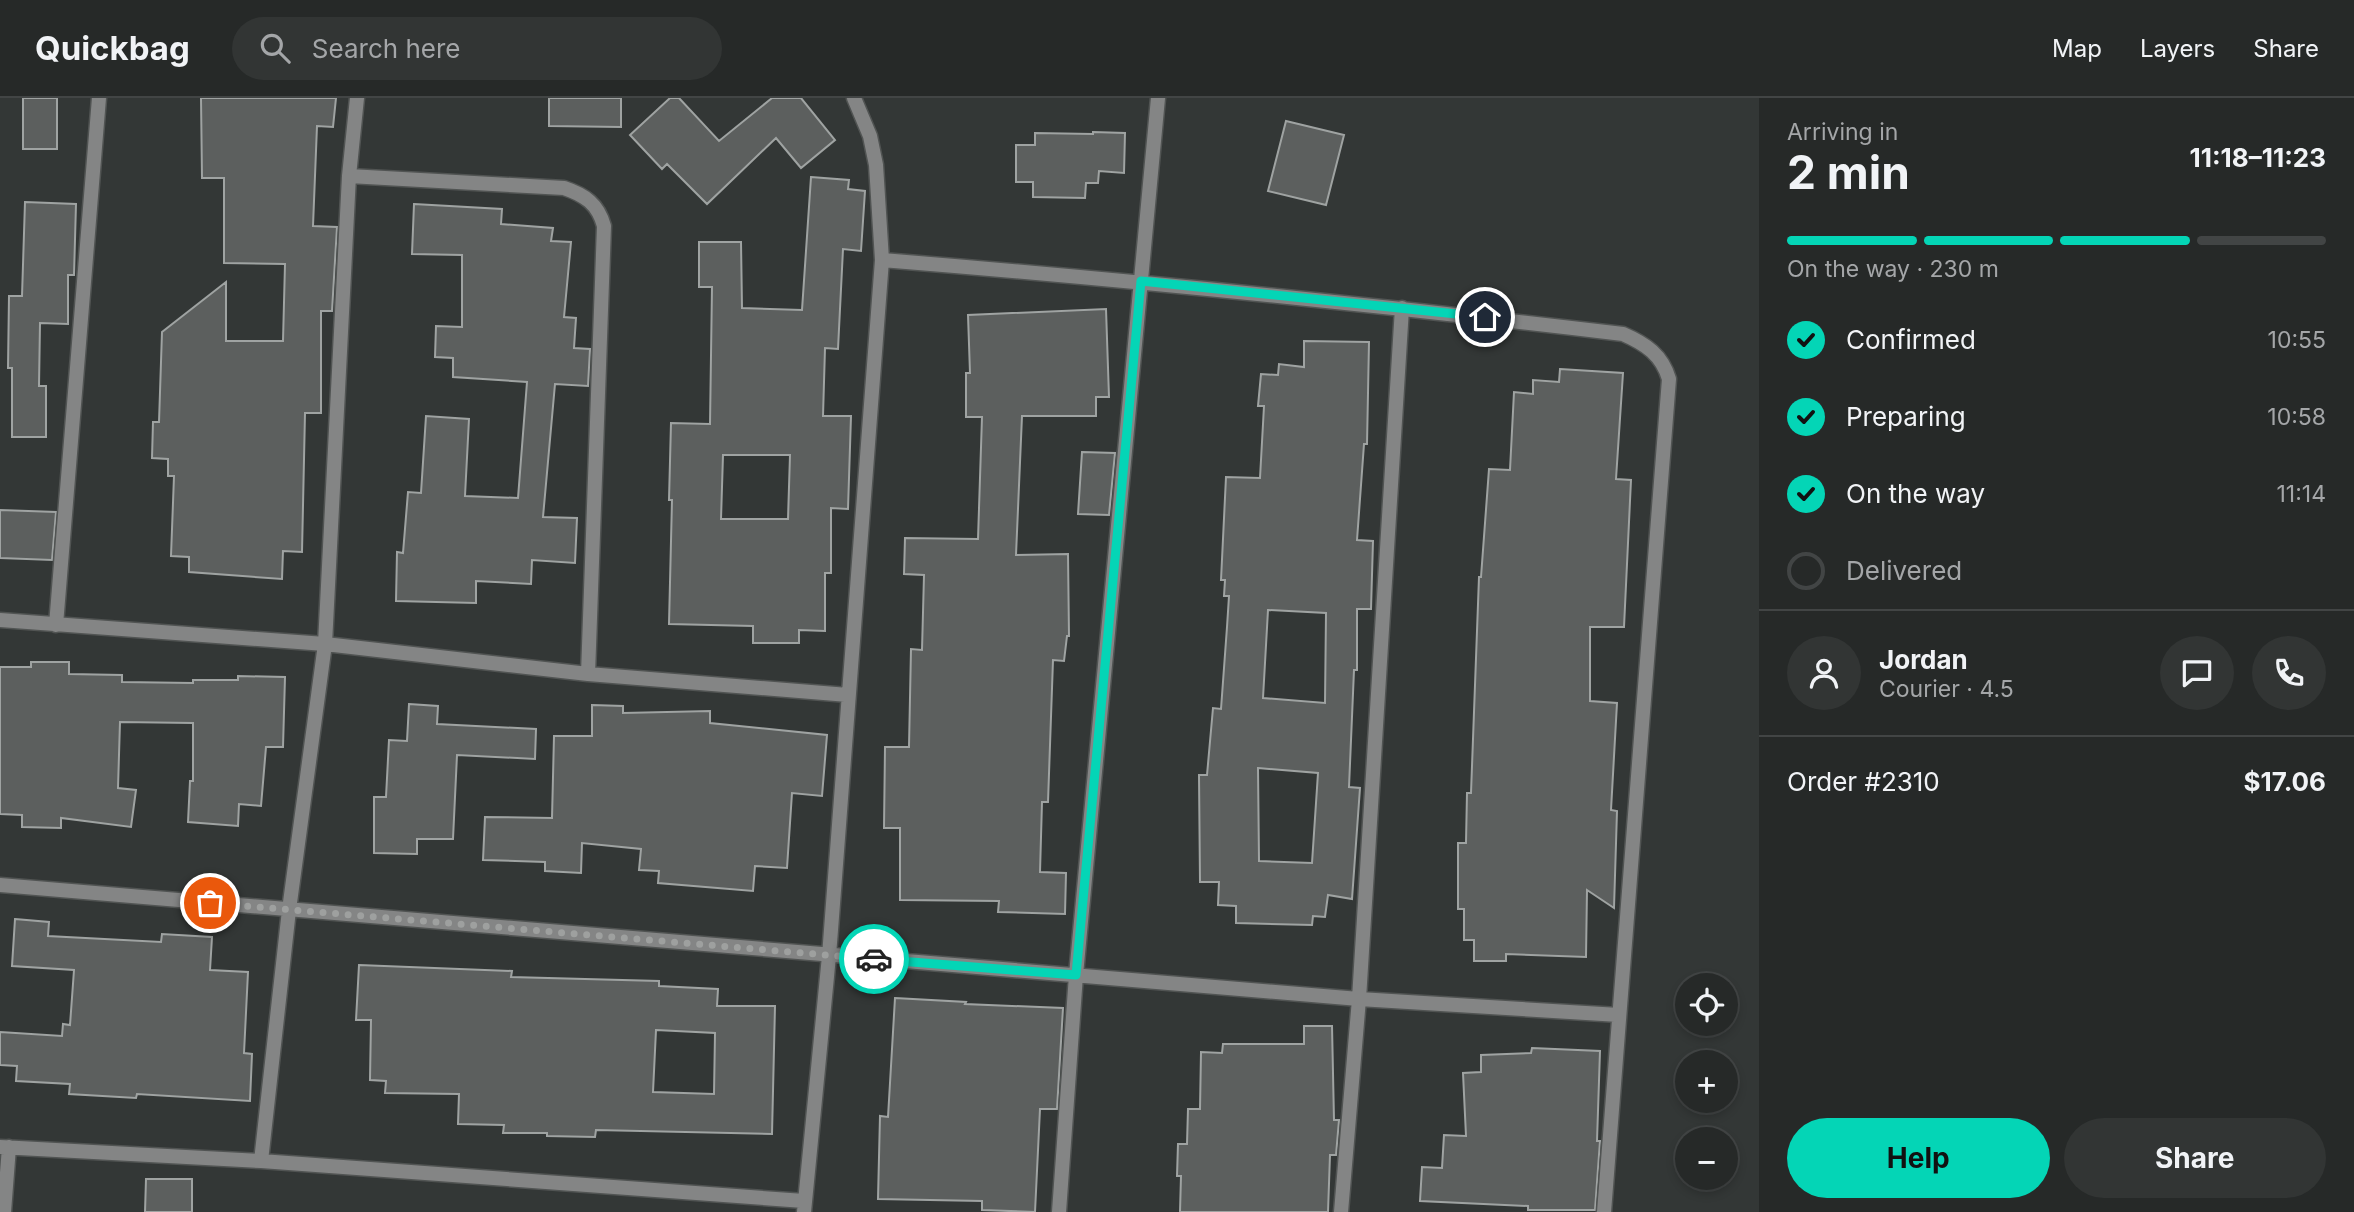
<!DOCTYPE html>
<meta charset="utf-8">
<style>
:root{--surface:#262928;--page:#323534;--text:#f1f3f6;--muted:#a4a6a8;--line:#424545;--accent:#04d5b6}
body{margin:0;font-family:Inter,sans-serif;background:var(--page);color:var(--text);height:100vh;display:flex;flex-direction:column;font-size:26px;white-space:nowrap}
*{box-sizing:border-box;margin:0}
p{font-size:23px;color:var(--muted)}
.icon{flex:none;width:38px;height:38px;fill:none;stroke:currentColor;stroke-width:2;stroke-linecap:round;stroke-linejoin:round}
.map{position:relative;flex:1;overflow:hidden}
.panel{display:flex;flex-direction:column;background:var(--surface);width:595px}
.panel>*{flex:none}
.buttons{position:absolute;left:1675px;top:875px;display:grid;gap:14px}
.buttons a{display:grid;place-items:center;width:63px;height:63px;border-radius:50%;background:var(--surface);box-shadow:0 4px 10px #0003,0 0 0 2px var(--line);font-size:35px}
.pin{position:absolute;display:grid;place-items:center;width:60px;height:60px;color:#fff;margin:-30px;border:4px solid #fff;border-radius:50%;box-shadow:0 2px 7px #0007}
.courier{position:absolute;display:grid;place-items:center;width:70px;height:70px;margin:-35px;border:5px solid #04d5b6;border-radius:50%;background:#fff;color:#222;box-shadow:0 2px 9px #0007}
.overview em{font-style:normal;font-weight:700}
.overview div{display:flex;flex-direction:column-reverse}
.overview{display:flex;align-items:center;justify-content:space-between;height:119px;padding:0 28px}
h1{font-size:46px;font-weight:700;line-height:52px}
.bar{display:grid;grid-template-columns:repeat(4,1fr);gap:10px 7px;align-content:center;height:84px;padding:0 28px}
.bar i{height:9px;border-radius:5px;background:var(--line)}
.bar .active{background:var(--accent)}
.bar p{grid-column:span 4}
.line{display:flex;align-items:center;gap:18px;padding:0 28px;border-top:2px solid var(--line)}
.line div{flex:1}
.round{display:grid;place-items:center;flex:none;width:74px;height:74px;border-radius:37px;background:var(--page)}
ol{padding:0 28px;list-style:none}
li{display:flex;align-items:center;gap:21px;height:77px}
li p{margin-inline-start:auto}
li .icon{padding:7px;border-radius:50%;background:var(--accent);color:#111;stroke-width:4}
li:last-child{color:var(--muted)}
li i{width:38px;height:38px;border:4px solid var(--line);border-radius:50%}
.action{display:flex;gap:14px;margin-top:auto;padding:14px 28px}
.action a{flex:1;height:80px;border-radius:42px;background:var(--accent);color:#111;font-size:28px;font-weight:700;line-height:80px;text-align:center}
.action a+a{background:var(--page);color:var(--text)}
header{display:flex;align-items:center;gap:42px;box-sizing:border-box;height:98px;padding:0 35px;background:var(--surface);border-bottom:2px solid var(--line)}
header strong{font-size:33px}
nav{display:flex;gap:38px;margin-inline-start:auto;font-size:24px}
.search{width:490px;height:63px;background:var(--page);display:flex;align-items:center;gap:18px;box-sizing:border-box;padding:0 24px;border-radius:38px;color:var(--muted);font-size:26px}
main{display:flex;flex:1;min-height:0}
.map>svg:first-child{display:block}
</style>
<header>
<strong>Quickbag</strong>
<div class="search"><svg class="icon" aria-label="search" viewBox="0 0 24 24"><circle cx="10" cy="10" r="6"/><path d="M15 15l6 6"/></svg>Search here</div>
<nav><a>Map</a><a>Layers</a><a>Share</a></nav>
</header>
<main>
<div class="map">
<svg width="1759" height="1114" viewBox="0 0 1759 1114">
<rect width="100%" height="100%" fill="#333736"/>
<!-- building -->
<path fill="#5c5f5e" stroke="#9fa3a2" stroke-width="2" fill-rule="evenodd" d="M23,0H57V51H23Z
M201,0H336L333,29L317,28L313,128L337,129L332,213H321V315H305L302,454L283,453L282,481L189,474V459L171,458L174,378H168V361L152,360L153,324H159L162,234L226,184V243H283L285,166L224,165V80H202Z
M549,0H621V29L549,28Z
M670,0H679L719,43L772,0H801L835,42L801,70L776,40L707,106L667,66L662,71L630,37Z
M1286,23L1344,37L1326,107L1268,93Z
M1093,34L1125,35L1124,75L1099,73L1098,85H1086L1085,100L1033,99V84H1016V47H1035V35L1093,36Z
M811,79L849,82L848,91L865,93L861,153L843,151L838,251L825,250L823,318H851L848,411L831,410V475H825V533L799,532V545H753V528L669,526L672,402H669L671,325L710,326L712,189H699V144H741L742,210L802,212ZM723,357H790L788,421H721Z
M25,104L76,106L74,177H68V226L40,225L39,288H46V339H12V270H8L9,198H22Z
M414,106L502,111L501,126L553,130L551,143L571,144L564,219L576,220L574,250L590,251L588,288L555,286L543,419L577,420L575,465L532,462L531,486L476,483V505L396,503L397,454L403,455L408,394L421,395L426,318L469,321L465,398L518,400L527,284L453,279V260L435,259L436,228L462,229V157L412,156Z
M1106,211L1109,299H1096V318H1022L1016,457L1068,456L1069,538H1067L1064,563L1053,562L1048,704H1042L1040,774L1066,775L1065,816L998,814L999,803L900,802V730H884L885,649H909L911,551L922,552L924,477L904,476L905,440L978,441L982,319H966V275H970L968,217Z
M1304,243L1369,244L1367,346H1364L1357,442L1373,443L1371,511H1357V572H1354L1349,689L1360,690L1352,801L1328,797L1325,819L1313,818L1312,827L1236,825V808L1218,807L1219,784H1200L1199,677H1207L1213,610L1221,611L1227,529L1229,498H1224L1225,482H1221L1226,379L1260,380L1264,308H1258L1261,276L1278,277L1279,266L1304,269ZM1268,512L1326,515L1325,605L1263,600ZM1258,670L1318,675L1312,765L1259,763Z
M1560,271L1623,275L1616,381L1631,382L1624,529H1590V603L1617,605L1611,712L1617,713L1614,810L1587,792L1586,859L1506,856V863H1474V842H1464V811H1458V745H1466L1467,695H1471L1479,479H1481L1489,371L1510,372L1514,294L1533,296V282L1559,284Z
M1082,354L1115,355L1109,417L1078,416Z
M0,412L56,414L52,462L0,460Z
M31,564H69V576L122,577V584L193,585V582H238V578L285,579L283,649H266L261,708L239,706L238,728L188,724L190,683H193V625L120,624L118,690L136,692L131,729L61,720V730L22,729V717L0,716V569H31Z
M409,606L438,608L437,626L536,631L535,661L457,657L453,741H417V756L374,755V699H386L389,642L407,643Z
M592,607L623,608V615L710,613V625L827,637L822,698L792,695L787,770L755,768L753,793L658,785L659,773L639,772L641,751L582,745L581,775L545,773V764L483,762L485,719L552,720L554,638H592Z
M15,821L49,824L48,838L161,844L162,836L212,839L210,872L248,874L244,955L252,956L250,1003L137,996L136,1000L69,996L70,986L16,983L17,968L0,967V934L62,938L63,926L70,927L74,872L12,868Z
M359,867L512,873L511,879L659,883V888L718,891L717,908H775L772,1036L596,1032L595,1039L547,1038V1035H503L504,1027L458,1026L459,996L385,995L386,983L370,982L371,922H356ZM656,932L715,935L714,996L653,994Z
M895,900L966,904L965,906L1063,910L1057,1011H1040L1035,1114L982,1112V1103L878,1101L880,1018L888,1019Z
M1304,928H1332L1334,1022H1339L1336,1057H1330L1328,1114H1180L1181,1078H1177L1178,1046H1187L1188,1011H1200L1201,954L1222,955L1223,946H1304Z
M1532,950L1600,953L1597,1043H1600L1595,1112H1528V1108L1420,1103L1422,1069L1442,1070L1444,1037L1466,1038L1463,975L1481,974V957L1531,955Z
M146,1081H192V1114H145Z"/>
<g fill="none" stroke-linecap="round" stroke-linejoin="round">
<defs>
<path id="street" d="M349,78L564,90C585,97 598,106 604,128L588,576
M882,162C1130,182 1377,207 1623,236C1646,246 1662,257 1669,281L1604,1114
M0,522L325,546L588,576L848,597
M56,527L99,0
M0,787L1359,901L1619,917
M0,1049L261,1063L804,1103
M261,1063L289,812L325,546L349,78L357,0
M4,1114L9,1049
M804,1114L829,858L882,162L876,67L870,38L854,0
M1059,1114L1076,877L1158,0
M1341,1114L1359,901L1402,210"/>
</defs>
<!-- street casing -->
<use href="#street" stroke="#515453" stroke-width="17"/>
<!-- street -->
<use href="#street" stroke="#848585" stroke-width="14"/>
</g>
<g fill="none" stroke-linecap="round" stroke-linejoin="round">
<!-- done -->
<path stroke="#9ea09f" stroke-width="7" stroke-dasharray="0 12.6" d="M210,805L874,861"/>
<!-- route -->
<path stroke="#04d5b6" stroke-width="9" d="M874,861L1076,877L1141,183L1485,219"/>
</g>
</svg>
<div class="buttons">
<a><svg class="icon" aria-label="locate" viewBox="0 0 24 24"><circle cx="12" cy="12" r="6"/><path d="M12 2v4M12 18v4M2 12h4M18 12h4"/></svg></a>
<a>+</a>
<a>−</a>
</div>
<div class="pin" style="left:210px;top:805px;background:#ea580c"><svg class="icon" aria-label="bag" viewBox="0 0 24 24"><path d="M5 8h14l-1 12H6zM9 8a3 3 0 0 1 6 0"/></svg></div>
<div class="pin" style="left:1485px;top:219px;background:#1f2937"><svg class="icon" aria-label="home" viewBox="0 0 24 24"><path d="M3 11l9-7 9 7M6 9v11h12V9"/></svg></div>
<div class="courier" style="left:874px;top:861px"><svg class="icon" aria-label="car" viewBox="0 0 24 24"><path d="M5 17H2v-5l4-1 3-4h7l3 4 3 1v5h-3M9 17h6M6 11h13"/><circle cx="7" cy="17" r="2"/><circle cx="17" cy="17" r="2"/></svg></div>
</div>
<section class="panel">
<div class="overview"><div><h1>2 min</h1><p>Arriving in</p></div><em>11:18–11:23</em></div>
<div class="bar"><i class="active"></i><i class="active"></i><i class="active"></i><i></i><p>On the way · 230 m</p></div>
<ol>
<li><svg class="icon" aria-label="check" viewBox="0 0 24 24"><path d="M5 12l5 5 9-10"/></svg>Confirmed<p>10:55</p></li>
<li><svg class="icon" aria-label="check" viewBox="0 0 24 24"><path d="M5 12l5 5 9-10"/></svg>Preparing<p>10:58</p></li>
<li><svg class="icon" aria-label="check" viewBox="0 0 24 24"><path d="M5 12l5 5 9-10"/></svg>On the way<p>11:14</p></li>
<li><i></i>Delivered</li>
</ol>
<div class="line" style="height:126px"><a class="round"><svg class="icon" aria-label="person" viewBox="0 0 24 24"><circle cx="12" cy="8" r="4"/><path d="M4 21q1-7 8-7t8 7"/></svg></a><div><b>Jordan</b><p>Courier · 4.5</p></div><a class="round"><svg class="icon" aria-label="chat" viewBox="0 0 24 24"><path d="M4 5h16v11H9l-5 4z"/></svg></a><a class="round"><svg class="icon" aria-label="phone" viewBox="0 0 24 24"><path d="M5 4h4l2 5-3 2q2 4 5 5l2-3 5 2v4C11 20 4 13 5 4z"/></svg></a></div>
<div class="line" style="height:91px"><div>Order #2310</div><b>$17.06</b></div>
<div class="action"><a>Help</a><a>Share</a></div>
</section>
</main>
